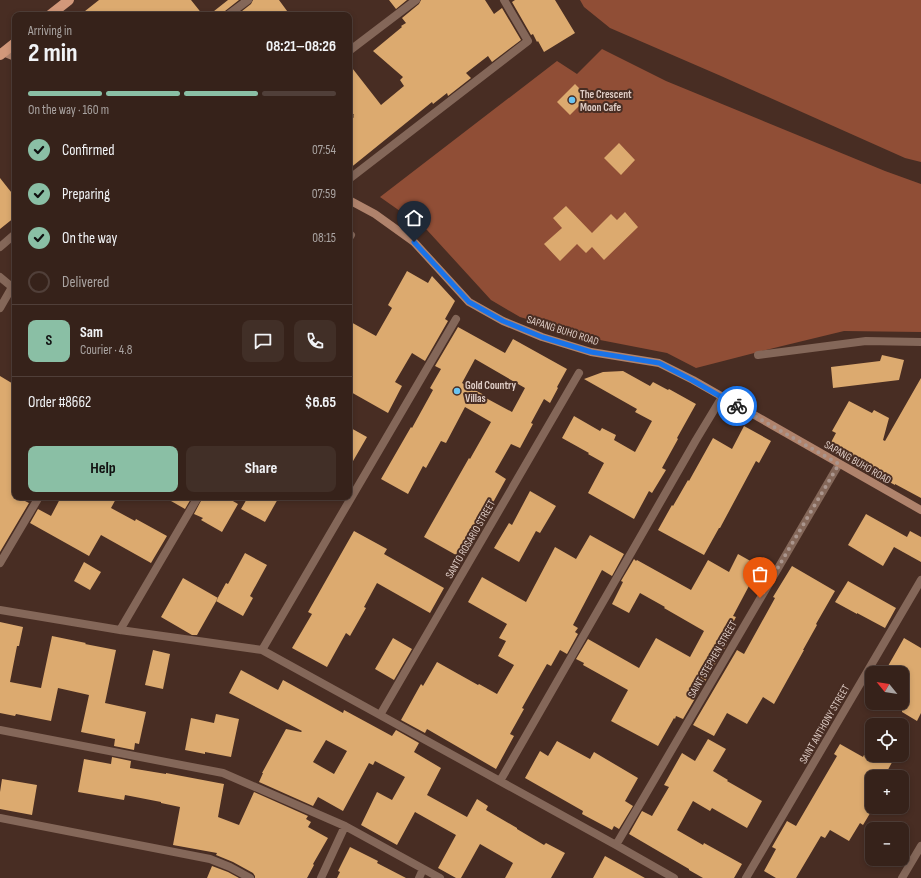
<!DOCTYPE html>
<meta charset="utf-8">
<style>
:root{--surface:#36221a;--page:#412f27;--text:#f1f3f6;--muted:#aaa4a2;--line:#503f39;--accent:#8abfa5}
body{margin:0;font-family:"Sofia Sans Condensed",sans-serif;background:var(--page);color:var(--text);height:100vh;display:flex;flex-direction:column;font-size:15px;white-space:nowrap}
*{box-sizing:border-box;margin:0}
p{font-size:13px;color:var(--muted)}
.icon{flex:none;width:22px;height:22px;fill:none;stroke:currentColor;stroke-width:2;stroke-linecap:round;stroke-linejoin:round}
.map{position:relative;flex:1;overflow:hidden}
.panel{position:absolute;left:12px;top:12px;width:340px;height:488px;display:flex;flex-direction:column;background:var(--surface);border-radius:8px;box-shadow:0 2px 6px #0003,0 0 0 1px var(--line)}
.panel>*{flex:none}
.needle{width:26px;rotate:300deg}
.fabs{position:absolute;left:865px;top:666px;display:grid;gap:8px}
.fabs a{display:grid;place-items:center;width:44px;height:44px;border-radius:8px;background:var(--surface);box-shadow:0 2px 6px #0003,0 0 0 1px var(--line);font-size:20px}
.pin{position:absolute;display:grid;place-items:center;width:34px;height:34px;color:#fff;margin:-41px -17px;border-radius:50% 50% 50% 0;rotate:-45deg;box-shadow:0 0 4px #0007}
.pin .icon{rotate:45deg}
.courier{position:absolute;display:grid;place-items:center;width:40px;height:40px;margin:-20px;border:3px solid #1a73e8;border-radius:50%;background:#fff;color:#222;box-shadow:0 1px 5px #0007}
.head em{font-style:normal;font-weight:700}
.head div{display:flex;flex-direction:column-reverse}
.head{display:flex;align-items:center;justify-content:space-between;height:68px;padding:0 16px}
h1{font-size:26px;font-weight:700;line-height:30px}
.bar{display:grid;grid-template-columns:repeat(4,1fr);gap:6px 4px;align-content:center;height:48px;padding:0 16px}
.bar i{height:5px;border-radius:3px;background:var(--line)}
.bar .on{background:var(--accent)}
.bar p{grid-column:span 4}
.line{display:flex;align-items:center;gap:10px;padding:0 16px;border-top:1px solid var(--line)}
.line div{flex:1}
.round{display:grid;place-items:center;flex:none;width:42px;height:42px;border-radius:8px;background:var(--page)}
ol{padding:0 16px;list-style:none}
li{display:flex;align-items:center;gap:12px;height:44px}
li p{margin-inline-start:auto}
li .icon{padding:4px;border-radius:50%;background:var(--accent);color:#111;stroke-width:4}
li:last-child{color:var(--muted)}
li i{width:22px;height:22px;border:2px solid var(--line);border-radius:50%}
.button{display:flex;gap:8px;margin-top:auto;padding:8px 16px}
.button a{flex:1;height:46px;border-radius:8px;background:var(--accent);color:#111;font-size:16px;font-weight:700;line-height:46px;text-align:center}
.button a+a{background:var(--page);color:var(--text)}
.map>svg:first-child{display:block}
</style>
<div class="map">
<svg width="921" height="878" viewBox="0 0 921 878">
<rect width="100%" height="100%" fill="#482d23"/>
<!-- forest -->
<path fill="#904e36" d="M580,0H921V162L905,158L721,76L610,28L584,7Z
M602,49L666,81L885,171L921,184V332L844,331L778,347L696,368L667,353L595,339L520,317L491,300L427,230L380,197L557,61L577,74Z"/>
<!-- building -->
<path fill="#dcaa6f" fill-rule="evenodd" d="M99,0H191L203,15H80Z
M228,0H239L225,11L223,15H209Z
M253,0H279L290,15H237L251,4Z
M389,0H407L396,9Z
M421,0H485L494,14L502,8L521,40L492,62L488,56L466,73L471,78L448,96L447,93L433,104L432,102L349,169V121L354,117L353,116L354,115L349,109V64L381,105L404,86L400,80L403,77L373,51L402,27L401,26L406,23L402,18L419,4Z
M515,0H555L575,33L544,52L538,41L537,42L533,34L531,35L512,2Z
M575,84L588,97L570,115L557,102Z
M619,143L635,160L621,175L604,158Z
M0,178L15,197V217L0,229Z
M566,206L592,233L611,214L617,220L625,212L638,227L604,260L592,247L586,253L577,244L560,261L544,244L562,228L553,218Z
M407,271L428,283L432,276L455,301L445,319L448,321L425,361L412,353L395,382L402,386L388,413L349,391V321L376,336L392,308L388,305Z
M458,327L505,353L513,339L567,369L557,387L558,388L550,403L544,399L531,423L533,424L520,448L511,444L495,472L506,479L490,508L488,507L474,532L470,530L456,555L424,537L469,458L470,459L491,422L465,407L446,443L441,441L426,468L423,466L408,494L381,479L411,427L412,428L433,390L430,388L441,369L435,366ZM475,359L525,388L512,412L484,397V395L462,383Z
M882,355L904,360L899,380L833,388L831,367L880,361Z
M623,371L650,386L653,382L668,390L669,389L696,404L677,438L678,439L662,468L666,470L652,493L649,491L634,519L588,493L604,463L588,454L589,453L562,438L574,416L600,431L602,428L616,435L614,440L635,452L652,421L635,412L637,409L584,379L603,372Z
M0,376L15,385V497H17L29,503L0,552Z
M921,378V498L895,484V485L872,473L875,469L847,453L844,457L828,448L836,433L832,431L849,401L872,413L874,410L889,418L883,440L885,441Z
M744,426L771,441L759,463L756,461L720,528H719L704,555L658,530L672,505L673,506L688,480L689,481L713,438L732,449Z
M349,427L367,437L349,468Z
M530,491L556,506L540,533L536,531L519,562L494,548L509,523L512,525Z
M61,497H117L111,508L135,521L136,519L167,536L151,563L101,535L89,556L30,523L38,509L51,516Z
M164,497H192L185,509Z
M203,497H226L238,504L222,532L201,520L203,518L194,514Z
M248,497H279L265,522L241,509Z
M866,514L907,537L910,531L921,537V562L894,547L883,566L848,545Z
M354,531L387,549L384,554L444,588L430,613L377,583L364,607L366,608L350,636L346,633L327,667L292,648L312,614L308,612Z
M590,535L624,554L612,576L602,570L573,625L578,628L575,632L578,634L567,654L560,650L551,666L547,664L522,708L524,709L510,734L514,736L496,769L427,729L425,733L401,720L421,684L423,686L437,662L478,685L479,684L497,694L514,665L498,656L506,641L499,638L507,624L468,602L482,577L526,602L555,547L576,559Z
M245,553L267,565L250,596L253,598L243,616L216,601L226,583L228,584Z
M738,554L754,563L745,581L750,584L733,616L736,617L723,642L727,644L683,719L676,716L675,719L674,718L658,746L611,721L628,690L583,665L584,663L576,659L588,639L639,668L656,638L690,657L704,631L664,608L665,607L640,593L629,613L612,604L623,582L621,581L634,559L636,561L637,560L691,590L708,560L729,572Z
M84,562L101,572L90,590L74,581Z
M792,566L835,591L816,624L817,625L803,650H804L774,704L763,697L747,724L727,713L714,736L693,725L737,650L744,654L775,598L773,597Z
M183,578L218,598L197,635H192L161,617Z
M848,581L896,608L885,628L857,613V614L835,602Z
M0,622L23,627L19,646H17L10,682L41,688L52,636L86,643L85,644L116,650L105,703L146,712L139,744L135,743L134,750L114,746L115,739L81,732L89,695L58,688L51,721L16,714L15,716L0,713Z
M393,638L412,649L394,680L375,669Z
M904,638L921,648V713L917,721L902,712V673H884Z
M153,650L170,654L163,689L145,685Z
M241,670L278,690L283,680L343,713L344,710L392,736L396,730L419,743L414,752L441,768L427,795L467,817L477,799L488,806L486,810L517,828V829L544,845L546,843L565,853L551,878H505L513,863L480,844L461,878H456L438,868L456,835L415,812L397,845L361,825L377,792L392,800L405,777L375,761L373,765L369,763L343,811L318,797L313,806L259,782L263,773H262L286,729L301,732L302,731L229,693ZM326,740L347,751L334,774L313,762Z
M216,714L239,719L231,757L205,752V754L185,750L191,718L214,723Z
M708,739L726,749L713,771L728,780L727,781L762,801L747,828L712,808L710,811L693,801L677,830L703,845L704,843L742,864L734,878H703L689,870V869L629,834L642,811L652,816L669,787L664,785L682,753L695,761Z
M557,741L590,759L594,752L638,778L625,801L633,806L619,829L614,826L612,830L582,814L583,811L525,778L540,751L548,756Z
M840,744L863,757L864,755H896L884,777H872V810L863,825L860,823L849,841L830,830L825,838L821,836L796,878H776L764,871L776,849L772,847L787,821L796,826L837,756L834,754Z
M112,757L131,761L130,768L166,774V773L224,784L218,817L239,825L254,792L308,816L306,819L311,822L308,827L328,838L313,864L314,865L307,878H255V876L253,873L233,862L216,855L217,853L173,845L180,807L161,803V802L125,795L124,800L78,792L84,759L111,764Z
M2,779L37,785L32,815L0,809V792Z
M350,847L378,861L377,863L406,878H337L340,872L338,871Z
M605,856L645,878H593Z
M212,866L228,872L239,878H207Z"/>
<g fill="none" stroke-linecap="round" stroke-linejoin="round">
<!-- street -->
<path stroke="#846759" stroke-width="8" d="M228,15L248,0
M349,51L416,0
M349,179L528,41L504,0
M349,238L351,235
M0,247L15,234
M0,277L12,287
M0,308L15,282
M758,355L866,341L921,342
M0,563L39,497
M0,610L120,630L262,650L616,845L674,878
M120,630L198,497
M262,650L456,319
M380,715L579,373
M0,730L223,773L345,826L440,878
M500,781L696,440L722,397
M0,818L210,859L230,867L250,878
M616,845L839,464
M321,878L345,826
M419,878L423,869
M746,878L921,580
M902,878L921,846"/>
<!-- secondary -->
<path stroke="#b0836c" stroke-width="8" d="M3,52L15,57
M349,200L375,214L414,242L469,302L503,321L542,337L591,352L659,363L693,380L921,510"/>
<!-- primary -->
<path stroke="#d2987a" stroke-width="10" d="M50,15L69,0
M0,55L15,43"/>
</g>
<g fill="none" stroke-linecap="round" stroke-linejoin="round">
<!-- done -->
<path stroke="#aa958d" stroke-width="4" stroke-dasharray="0 7.2" d="M737,406L839,464L760,598"/>
<!-- route -->
<path stroke="#1a73e8" stroke-width="5" d="M414,242L469,302L503,321L542,337L591,352L659,363L692,380L737,406"/>
</g>
<!-- markers -->
<g fill="#6ac3f1" stroke="#482d23" stroke-width="1.5">
<circle cx="572" cy="100" r="4"/>
<circle cx="457" cy="391" r="4"/>
</g>
<g text-anchor="middle" stroke-width="4" stroke-linejoin="round" paint-order="stroke">
<!-- poi labels -->
<g font-size="11" font-weight="bold" fill="#dfcdc6" stroke="#482d23" text-anchor="start">
<text x="580" y="98">The Crescent<tspan x="580" dy="13">Moon Cafe</tspan></text>
<text x="465" y="389">Gold Country<tspan x="465" dy="13">Villas</tspan></text>
</g>
<!-- street labels -->
<g font-size="11" fill="#dfcdc6" stroke="#482d23">
<text transform="translate(563 330) rotate(18)" y="4">SAPANG BUHO ROAD</text>
<text transform="translate(858 462) rotate(30)" y="4">SAPANG BUHO ROAD</text>
<text transform="translate(470 539) rotate(-60)" y="4">SANTO ROSARIO STREET</text>
<text transform="translate(712 659) rotate(-60)" y="4">SAINT STEPHEN STREET</text>
<text transform="translate(824 724) rotate(-60)" y="4">SAINT ANTHONY STREET</text>
</g>
</g>
</svg>
<div class="fabs">
<a><svg class="needle" viewBox="-14 -14 28 28"><path d="M0-13l5 13h-10z" fill="#e53935"/><path d="M0 13l5-13h-10z" fill="#aaa4a2"/></svg></a>
<a><svg class="icon" aria-label="locate" viewBox="0 0 24 24"><circle cx="12" cy="12" r="6"/><path d="M12 2v4M12 18v4M2 12h4M18 12h4"/></svg></a>
<a>+</a>
<a>−</a>
</div>
<div class="pin" style="left:760px;top:598px;background:#ea580c"><svg class="icon" aria-label="bag" viewBox="0 0 24 24"><path d="M5 8h14l-1 12H6zM9 8a3 3 0 0 1 6 0"/></svg></div>
<div class="pin" style="left:414px;top:242px;background:#1f2937"><svg class="icon" aria-label="home" viewBox="0 0 24 24"><path d="M3 11l9-7 9 7M6 9v11h12V9"/></svg></div>
<div class="courier" style="left:737px;top:406px"><svg class="icon" aria-label="bike" viewBox="0 0 24 24"><circle cx="6" cy="16" r="4"/><circle cx="18" cy="16" r="4"/><path d="M6 16l4-8h5l3 8M10 8l3 8H6M13 5h3"/></svg></div>
<section class="panel">
<div class="head"><div><h1>2 min</h1><p>Arriving in</p></div><em>08:21–08:26</em></div>
<div class="bar"><i class="on"></i><i class="on"></i><i class="on"></i><i></i><p>On the way · 160 m</p></div>
<ol>
<li><svg class="icon" aria-label="check" viewBox="0 0 24 24"><path d="M5 12l5 5 9-10"/></svg>Confirmed<p>07:54</p></li>
<li><svg class="icon" aria-label="check" viewBox="0 0 24 24"><path d="M5 12l5 5 9-10"/></svg>Preparing<p>07:59</p></li>
<li><svg class="icon" aria-label="check" viewBox="0 0 24 24"><path d="M5 12l5 5 9-10"/></svg>On the way<p>08:15</p></li>
<li><i></i>Delivered</li>
</ol>
<div class="line" style="height:72px"><b class="round" style="background:var(--accent);color:#111">S</b><div><b>Sam</b><p>Courier · 4.8</p></div><a class="round"><svg class="icon" aria-label="chat" viewBox="0 0 24 24"><path d="M4 5h16v11H9l-5 4z"/></svg></a><a class="round"><svg class="icon" aria-label="phone" viewBox="0 0 24 24"><path d="M5 4h4l2 5-3 2q2 4 5 5l2-3 5 2v4C11 20 4 13 5 4z"/></svg></a></div>
<div class="line" style="height:52px"><div>Order #8662</div><b>$6.65</b></div>
<div class="button"><a>Help</a><a>Share</a></div>
</section>
</div>
